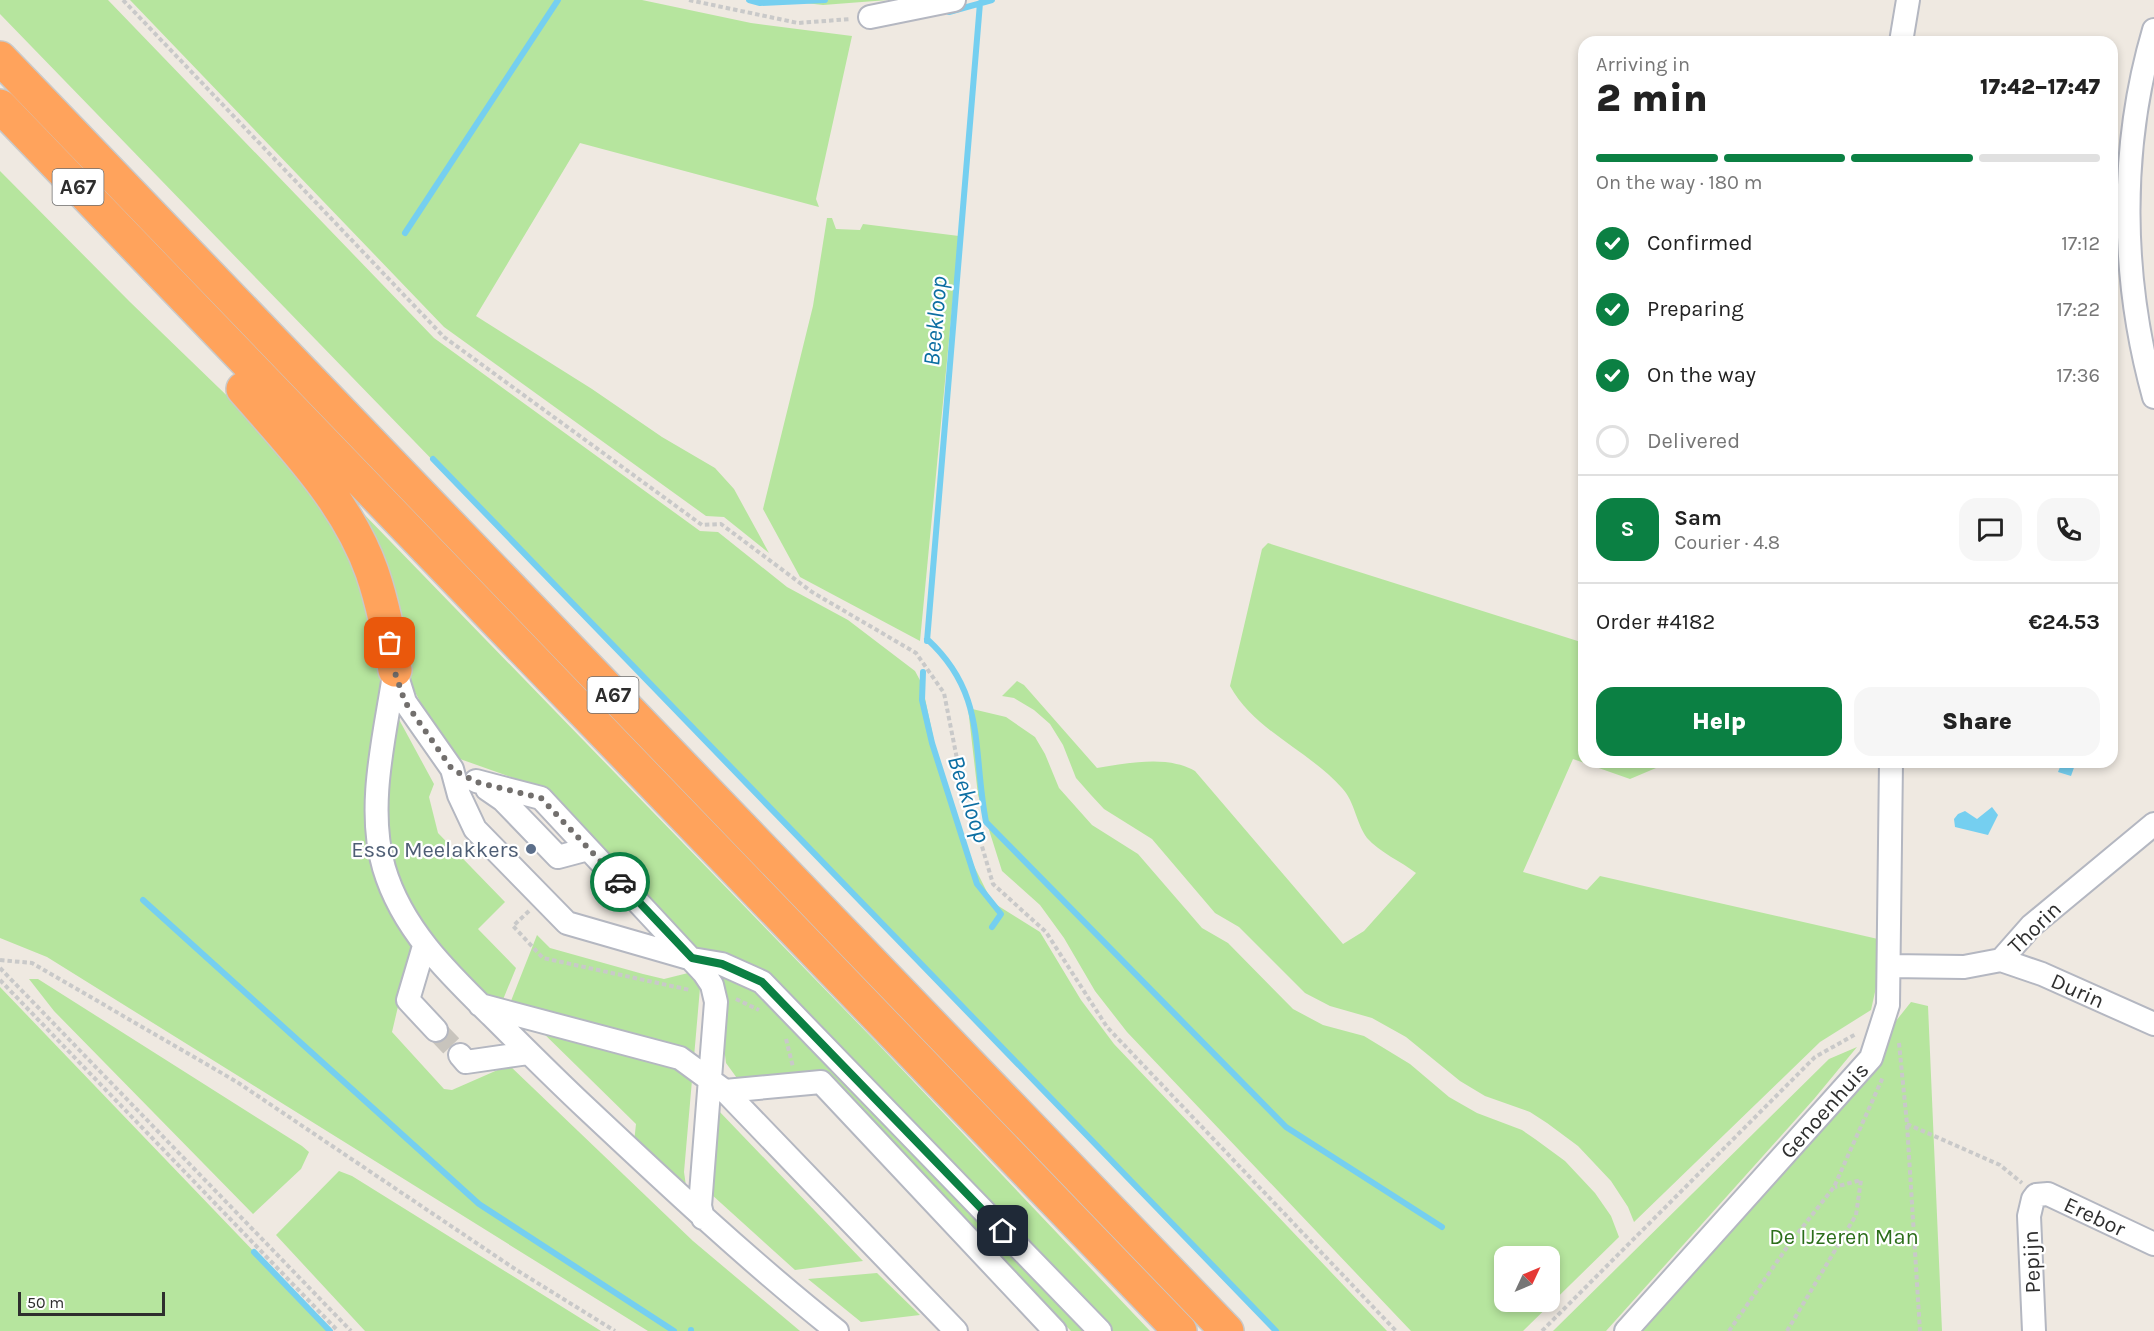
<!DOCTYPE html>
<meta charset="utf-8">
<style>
:root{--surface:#fff;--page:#f6f6f6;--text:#222;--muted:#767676;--line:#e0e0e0;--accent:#0b8043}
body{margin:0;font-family:Karla,sans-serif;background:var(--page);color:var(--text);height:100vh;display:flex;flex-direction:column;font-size:22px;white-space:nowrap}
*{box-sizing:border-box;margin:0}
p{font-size:20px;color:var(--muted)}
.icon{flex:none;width:33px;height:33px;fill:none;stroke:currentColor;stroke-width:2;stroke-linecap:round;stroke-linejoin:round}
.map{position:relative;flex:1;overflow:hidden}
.sheet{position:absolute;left:1578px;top:36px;width:540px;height:732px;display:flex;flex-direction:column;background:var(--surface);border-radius:18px;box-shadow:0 3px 9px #0003}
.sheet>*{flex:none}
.needle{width:39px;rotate:46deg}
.buttons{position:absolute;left:1494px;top:1246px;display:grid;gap:12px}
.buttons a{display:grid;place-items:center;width:66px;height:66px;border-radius:12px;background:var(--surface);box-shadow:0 3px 9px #0003;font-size:30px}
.scale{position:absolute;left:18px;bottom:15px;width:147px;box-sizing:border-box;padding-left:6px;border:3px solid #2e2e2e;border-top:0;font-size:16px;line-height:21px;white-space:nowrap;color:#2e2e2e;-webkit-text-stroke:4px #fff;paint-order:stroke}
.pin{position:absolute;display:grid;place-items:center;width:51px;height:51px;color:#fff;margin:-26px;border-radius:12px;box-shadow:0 3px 9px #0006}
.courier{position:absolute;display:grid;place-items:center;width:60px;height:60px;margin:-30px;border:4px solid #0b8043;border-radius:50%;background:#fff;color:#222;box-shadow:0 2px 8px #0007}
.summary em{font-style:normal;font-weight:800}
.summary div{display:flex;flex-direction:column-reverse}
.summary{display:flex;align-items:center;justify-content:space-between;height:102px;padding:0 18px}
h1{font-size:39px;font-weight:800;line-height:45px}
.bar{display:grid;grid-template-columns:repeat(4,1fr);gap:9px 6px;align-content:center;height:72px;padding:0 18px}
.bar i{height:8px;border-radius:4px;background:var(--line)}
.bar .selected{background:var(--accent)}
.bar p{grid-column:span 4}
.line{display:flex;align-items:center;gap:15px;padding:0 18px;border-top:2px solid var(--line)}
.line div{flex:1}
.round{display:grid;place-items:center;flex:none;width:63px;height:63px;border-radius:18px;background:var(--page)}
ol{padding:0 18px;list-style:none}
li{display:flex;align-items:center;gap:18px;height:66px}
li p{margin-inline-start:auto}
li .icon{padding:6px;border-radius:50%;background:var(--accent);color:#fff;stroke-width:4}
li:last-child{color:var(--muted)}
li i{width:33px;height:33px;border:3px solid var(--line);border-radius:50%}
.primary-button{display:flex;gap:12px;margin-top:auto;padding:12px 18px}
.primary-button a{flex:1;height:69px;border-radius:18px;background:var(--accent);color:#fff;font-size:24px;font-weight:800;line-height:69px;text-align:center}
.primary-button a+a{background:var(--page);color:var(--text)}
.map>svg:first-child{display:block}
</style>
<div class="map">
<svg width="2154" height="1331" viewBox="0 0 2154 1331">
<rect width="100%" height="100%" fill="#efe9e1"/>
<!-- green -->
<path fill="#b6e59e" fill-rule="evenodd" d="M0,0H108L434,338L700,531L718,532L787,587L848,620L915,671L922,684L942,779L967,852L992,902L1040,932L1081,1000L1114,1044L1387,1331H1277L0,14Z
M130,0H642L751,23L852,36L816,199L819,207L580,143L476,316L592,389L662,437L715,468L734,489L769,553L724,517L706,516L444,327Z
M779,0H888L823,5Z
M0,171L130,302L306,472L366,572L384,675L372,793L413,943L392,1032L444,1089L452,1090L509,1065L693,1241L800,1331H648L47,957L0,938Z
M827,218H832L836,229L860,230L863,224L959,236L920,641L800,577L763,509L813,306Z
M326,475L877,1043L1150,1331H1109L768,977L699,950L676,933L542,794L528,783L460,759L427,715L401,665Z
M1268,543L1584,643V762H1657L1656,768L1630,779L1573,759L1523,872L1587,890L1600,876L1878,939L1877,983L1871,1010L1820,1042L1634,1222L1628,1207L1611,1181L1578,1146L1547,1123L1530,1112L1485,1096L1460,1081L1406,1037L1372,1018L1330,1006L1305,993L1239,927L1215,913L1152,839L1104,809L1091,795L1076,778L1063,745L1050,724L1034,710L1014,698L1002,696L1017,681L1024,685L1097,768C1129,763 1167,755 1195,771L1343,944L1364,931L1416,873C1402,862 1379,852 1367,838C1356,823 1355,802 1342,788C1308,750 1255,731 1230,686L1262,549Z
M968,708L1006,717L1035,737L1045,754L1059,788L1092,825L1138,854L1202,928L1228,943L1293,1009L1323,1025L1364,1036L1410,1064L1449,1097L1477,1113L1522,1130L1535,1139L1565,1161L1595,1193L1611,1216L1619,1237L1523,1331H1411L1127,1032L1095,991L1064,938L1040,905L1002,871L978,795ZM1504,1257H1550V1302H1504Z
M395,712L434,784L429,797L438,833L505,902L478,929L516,968L502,1002L479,995L404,902L384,828Z
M537,935L550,948L643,974L664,979L688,973L700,988L694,1057L509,1006Z
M714,969L748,980L1091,1331H1071L825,1077L742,1085L726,1063Z
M29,979H38L302,1146L309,1152L301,1169L253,1214L54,1011Z
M0,987L330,1331H0Z
M1911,1002L1928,1006L1942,1331H1639L1728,1232Z
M534,1024L682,1066L692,1080L684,1172L687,1193L634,1142L636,1124Z
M1857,1047L1814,1099L1606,1331H1553L1829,1059Z
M717,1109L863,1261L795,1270L711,1194Z
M339,1171L352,1176L601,1331H365L276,1235Z
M877,1273L920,1315L861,1322L808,1279Z"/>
<!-- water -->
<path fill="#75cff0" d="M2062,762H2076L2071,776L2058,772Z
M1992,807L1998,815L1988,835L1955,827L1954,819L1958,814L1965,811L1977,819Z"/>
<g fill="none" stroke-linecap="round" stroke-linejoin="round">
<!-- stream -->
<path stroke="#75cff0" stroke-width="6" d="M749,0L760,3L825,0
M949,12L992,0
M405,233L558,0
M433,459L1276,1331
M927,639C987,694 972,749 986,822L1286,1127L1442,1227
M927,641L980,3
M923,672L922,700L932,743L977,884L1001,914L992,927
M143,900L479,1204L674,1331
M254,1252L330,1331
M691,1331V1330"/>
<!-- minor-tunnel -->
<path stroke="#c8c4bd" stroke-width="22" stroke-dasharray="22 11" stroke-linecap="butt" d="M436,1030L460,1055"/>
<defs>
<path id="minor" d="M870,17L954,0
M2154,30C2119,149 2121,278 2154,397
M1901,42L1908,0
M395,670L405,702L452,769L459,795L475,829L567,923L692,959L722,964L762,982L1100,1331
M394,675C385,735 366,807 384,868C402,929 448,973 492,1016C523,1047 554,1078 586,1108C668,1185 749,1261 837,1331
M476,781L541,798L704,973L712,985L716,1002L700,1206L703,1218
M487,789L503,800L558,857L588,849
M424,946L408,1000L436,1030
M2001,960L2042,974L2154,1024
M1890,966L1964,967L2001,960L2031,926L2154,824
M480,1005L680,1058L725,1091L956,1331
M460,1055L466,1062L528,1053
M725,1091L821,1082L1055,1331
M1626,1331L1871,1058L1888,1005L1891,762
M2034,1331L2029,1216L2033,1199L2036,1195L2048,1194L2154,1244"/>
<path id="highway" d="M0,58L1227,1331
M0,106L1180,1331
M243,389C291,444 347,501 372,572C383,604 389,637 395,670"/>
</defs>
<!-- minor casing -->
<use href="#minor" stroke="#b4b7c1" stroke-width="26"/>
<!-- highway casing -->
<use href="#highway" stroke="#c9c9c9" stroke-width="36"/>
<!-- path -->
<path stroke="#c9c9c9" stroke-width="4" stroke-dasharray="4.5 3" stroke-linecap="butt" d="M123,0L444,337L702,525L721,524L812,592L916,653L944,693L958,764L993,884L1046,932L1107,1027L1396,1331
M689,0L798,23L851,19
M529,911L513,926L543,958L690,990
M0,960L32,963L237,1082L515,1269L615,1331
M0,968L351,1331
M0,980L338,1331
M736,999L759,1010
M786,1039L793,1067
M1899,1043L1907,1124L1920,1331
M1907,1124L2000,1165L2022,1183
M1542,1331L1815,1057L1856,1034
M1729,1331L1790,1243L1834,1187L1883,1077
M1787,1331L1856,1215L1861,1180L1835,1187"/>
<!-- minor -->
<use href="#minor" stroke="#fff" stroke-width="22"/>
<!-- highway -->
<use href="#highway" stroke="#ffa35c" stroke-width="33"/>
</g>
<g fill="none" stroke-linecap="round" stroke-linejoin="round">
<!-- done -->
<path stroke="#726f6d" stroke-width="6" stroke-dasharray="0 10.8" d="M390,643L394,670L405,702L452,769L476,782L541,798L620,882"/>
<!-- route -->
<path stroke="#0b8043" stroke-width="8" d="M620,882L692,958L722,964L762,982L1003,1231"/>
</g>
<!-- markers -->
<circle fill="#5c6f8a" stroke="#fff" stroke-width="2" cx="531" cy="849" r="6"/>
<g text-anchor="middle" stroke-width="4.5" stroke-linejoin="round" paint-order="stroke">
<!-- shield labels -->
<g fill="#fff" stroke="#6d6d6d" stroke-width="1.5">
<rect x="52.5" y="169" width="51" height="36" rx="4.5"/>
<rect x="587.5" y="677" width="51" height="36" rx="4.5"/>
</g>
<g font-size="21" font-weight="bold" fill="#2e2e2e">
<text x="78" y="194">A67</text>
<text x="613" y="702">A67</text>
</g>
<!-- service labels -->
<g font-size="22" fill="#4e5e75" stroke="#fff" text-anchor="end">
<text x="519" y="857">Esso Meelakkers</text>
</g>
<!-- street labels -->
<g font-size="22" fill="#2e2e2e" stroke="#fff">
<text transform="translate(2034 927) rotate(-44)" y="8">Thorin</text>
<text transform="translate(2078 990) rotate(24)" y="8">Durin</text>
<text transform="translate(1824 1110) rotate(-48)" y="8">Genoenhuis</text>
<text transform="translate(2095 1216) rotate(25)" y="8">Erebor</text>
<text transform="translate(2031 1262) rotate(-92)" y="8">Pepijn</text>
</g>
<!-- park labels -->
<g font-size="22" fill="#2c6e1b" stroke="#fff">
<text x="1844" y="1244">De IJzeren Man</text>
</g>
<!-- water labels -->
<g font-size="24" font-style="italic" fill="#0d6fa3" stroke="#fff">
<text transform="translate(935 321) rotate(-85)" y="8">Beekloop</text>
<text transform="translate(969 799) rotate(72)" y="8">Beekloop</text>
</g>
</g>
</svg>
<div class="buttons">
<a><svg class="needle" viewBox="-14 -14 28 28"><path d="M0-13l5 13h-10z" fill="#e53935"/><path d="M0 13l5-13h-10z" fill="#767676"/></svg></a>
</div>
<div class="scale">50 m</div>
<div class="pin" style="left:390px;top:643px;background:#ea580c"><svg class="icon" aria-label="bag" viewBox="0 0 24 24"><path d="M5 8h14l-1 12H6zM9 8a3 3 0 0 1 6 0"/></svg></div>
<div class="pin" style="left:1003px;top:1231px;background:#1f2937"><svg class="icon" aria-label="home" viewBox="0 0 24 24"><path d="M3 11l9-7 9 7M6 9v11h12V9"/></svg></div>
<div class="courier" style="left:620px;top:882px"><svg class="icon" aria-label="car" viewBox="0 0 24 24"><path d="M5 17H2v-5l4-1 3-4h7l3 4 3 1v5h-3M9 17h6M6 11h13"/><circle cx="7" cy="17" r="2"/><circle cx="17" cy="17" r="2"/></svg></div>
<section class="sheet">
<div class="summary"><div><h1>2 min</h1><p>Arriving in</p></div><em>17:42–17:47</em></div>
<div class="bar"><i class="selected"></i><i class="selected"></i><i class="selected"></i><i></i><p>On the way · 180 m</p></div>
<ol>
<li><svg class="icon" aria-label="check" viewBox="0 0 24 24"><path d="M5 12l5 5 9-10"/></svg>Confirmed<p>17:12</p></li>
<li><svg class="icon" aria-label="check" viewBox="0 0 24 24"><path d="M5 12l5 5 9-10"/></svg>Preparing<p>17:22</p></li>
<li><svg class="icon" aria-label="check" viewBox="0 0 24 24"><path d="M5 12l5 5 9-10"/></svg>On the way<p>17:36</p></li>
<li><i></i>Delivered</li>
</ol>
<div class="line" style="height:108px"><b class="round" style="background:var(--accent);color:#fff">S</b><div><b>Sam</b><p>Courier · 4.8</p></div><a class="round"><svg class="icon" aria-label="chat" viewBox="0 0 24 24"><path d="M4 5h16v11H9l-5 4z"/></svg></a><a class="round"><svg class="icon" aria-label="phone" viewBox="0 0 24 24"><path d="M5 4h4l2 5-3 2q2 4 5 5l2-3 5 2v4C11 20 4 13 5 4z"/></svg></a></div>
<div class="line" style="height:78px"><div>Order #4182</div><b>€24.53</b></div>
<div class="primary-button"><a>Help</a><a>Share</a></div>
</section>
</div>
